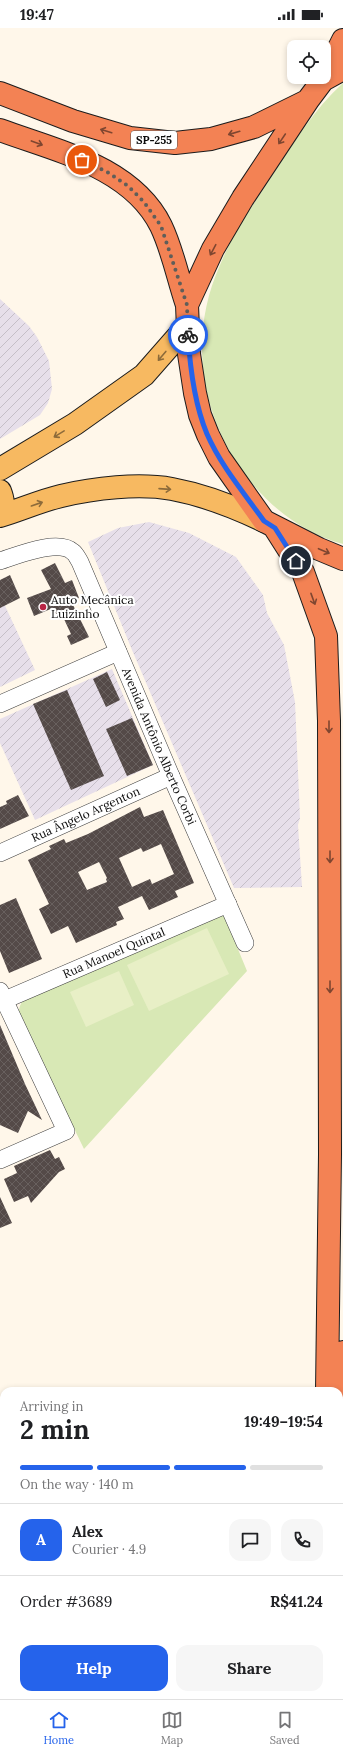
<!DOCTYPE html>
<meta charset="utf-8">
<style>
:root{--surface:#fff;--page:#f6f6f6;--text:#202124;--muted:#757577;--line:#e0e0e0;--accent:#2563eb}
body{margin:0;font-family:Lora,serif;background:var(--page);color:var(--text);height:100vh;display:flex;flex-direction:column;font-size:15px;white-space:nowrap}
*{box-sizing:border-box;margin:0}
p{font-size:13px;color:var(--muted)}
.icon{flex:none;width:22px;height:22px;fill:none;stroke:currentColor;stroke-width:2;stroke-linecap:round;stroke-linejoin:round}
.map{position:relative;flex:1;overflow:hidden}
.sheet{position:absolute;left:0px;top:1359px;width:343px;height:312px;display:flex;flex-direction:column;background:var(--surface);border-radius:12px 12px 0 0;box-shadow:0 2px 6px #0003}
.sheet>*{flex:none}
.controls{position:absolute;left:287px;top:12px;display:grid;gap:8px}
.controls a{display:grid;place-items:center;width:44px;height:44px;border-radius:8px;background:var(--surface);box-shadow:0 2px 6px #0003;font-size:20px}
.pin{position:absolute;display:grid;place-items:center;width:34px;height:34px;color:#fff;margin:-17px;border:2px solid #fff;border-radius:50%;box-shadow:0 1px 4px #0007}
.courier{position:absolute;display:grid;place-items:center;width:40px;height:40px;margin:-20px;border:3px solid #2563eb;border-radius:50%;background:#fff;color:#222;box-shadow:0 1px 5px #0007}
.overview em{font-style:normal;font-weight:700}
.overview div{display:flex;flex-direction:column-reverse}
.overview{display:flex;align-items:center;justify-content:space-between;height:68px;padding:0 20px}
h1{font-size:26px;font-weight:700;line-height:30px}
.bar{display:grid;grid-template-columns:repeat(4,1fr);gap:6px 4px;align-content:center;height:48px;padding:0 20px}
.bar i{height:5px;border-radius:3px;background:var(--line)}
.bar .on{background:var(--accent)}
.bar p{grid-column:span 4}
.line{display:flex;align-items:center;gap:10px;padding:0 20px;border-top:1px solid var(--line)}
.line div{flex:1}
.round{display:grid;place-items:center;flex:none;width:42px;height:42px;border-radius:12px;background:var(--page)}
.button{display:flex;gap:8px;margin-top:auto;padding:8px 20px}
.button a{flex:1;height:46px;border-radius:12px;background:var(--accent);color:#fff;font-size:16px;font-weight:700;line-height:46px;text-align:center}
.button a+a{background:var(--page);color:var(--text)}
.status{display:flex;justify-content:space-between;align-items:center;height:28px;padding:0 20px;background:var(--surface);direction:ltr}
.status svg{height:11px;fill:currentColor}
.menu{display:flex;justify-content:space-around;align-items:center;height:56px;border-top:1px solid var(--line);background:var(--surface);font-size:11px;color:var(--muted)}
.menu a{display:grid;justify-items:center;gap:2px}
.menu .on{color:var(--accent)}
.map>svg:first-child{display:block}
</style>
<div class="status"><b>19:47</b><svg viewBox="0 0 49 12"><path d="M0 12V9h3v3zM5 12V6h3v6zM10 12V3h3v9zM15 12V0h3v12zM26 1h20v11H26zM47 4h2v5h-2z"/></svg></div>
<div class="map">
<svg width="343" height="1671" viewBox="0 0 343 1671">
<defs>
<pattern id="industrial-furrows" width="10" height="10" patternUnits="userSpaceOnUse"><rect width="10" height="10" fill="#e7dfea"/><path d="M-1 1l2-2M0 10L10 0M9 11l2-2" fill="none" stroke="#c5bec7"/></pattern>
<pattern id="building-cross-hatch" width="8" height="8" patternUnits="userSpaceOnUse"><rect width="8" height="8" fill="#544a48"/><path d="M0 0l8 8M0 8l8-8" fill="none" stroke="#68605e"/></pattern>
</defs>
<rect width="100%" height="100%" fill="#fff7ea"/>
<!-- industrial -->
<path fill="url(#industrial-furrows)" d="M0,271L29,298L37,309L49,333L52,361L48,375L40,387L0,411Z
M149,494L189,505L236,529L263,567L267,585L284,617L295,674L300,790L298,797L302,859L234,860L132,622L88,514L118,500Z
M0,567L35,642L0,659Z
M112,641L153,737L35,792L0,715V691Z"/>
<!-- green -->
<path fill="#d8e8b5" d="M343,55V516C303,505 271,480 246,448C200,387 188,308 220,237C233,205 253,177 272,148C293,116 314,81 343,55Z
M223,885L247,943L84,1121L20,989C18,982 19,977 24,972Z
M343,1407V1671H326V1667H339V1468Z"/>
<!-- pitch -->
<path fill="#e8efc6" d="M207,900L229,946L149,983L127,937Z
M119,943L134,977L86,999L70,964Z"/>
<!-- building -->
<path fill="url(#building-cross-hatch)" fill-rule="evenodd" d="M55,535L65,555L72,552L79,570L71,573L89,609L71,617L67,608L71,606L63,589L59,591L53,580L34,588L27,570L51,561L41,542Z
M10,547L20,570L0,580V552Z
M107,644L120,672L106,679L93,651Z
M67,662L104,748L71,762L33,676Z
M132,690L153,737L127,748L106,701Z
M18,767L29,788L0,801V779L7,776L6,773Z
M140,779L144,789L163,782L194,855L175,863L178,869L149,882L142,868L118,879L124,891L116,894L117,897L76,915L68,898L51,906L39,881L49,876L28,832L51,821L49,818L64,811L66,815L88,806ZM161,816L174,846L152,856L150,851L132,859L119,830L141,820L143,824ZM99,834L107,850L106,851L107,854L87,862L78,844Z
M16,870L42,931L9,945L0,923V877Z
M0,997L25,1056L42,1092L28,1083L18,1105L0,1097Z
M50,1122L55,1131L59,1129L65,1141L59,1144L31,1175L28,1168L14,1174L4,1151L17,1145L14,1138Z
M0,1169L12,1195L0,1200Z"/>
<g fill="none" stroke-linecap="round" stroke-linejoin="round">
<defs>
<g id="minor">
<path id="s1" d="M0,533C16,528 58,510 73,524C76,526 78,531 80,534L171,748L245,915"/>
<path d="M0,676L118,624"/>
<path id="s2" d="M0,825L171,748"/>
<path d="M0,963L66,1103L0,1132"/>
<path id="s3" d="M0,974L228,876"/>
<path d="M0,1595L4,1598"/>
<path d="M85,1667L90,1671"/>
<path d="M145,1671L149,1667"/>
</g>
<path id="major" d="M0,441L75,396L144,347L187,298
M0,463C3,471 4,475 0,483
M0,488C20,482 40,473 61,468C94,460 139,455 172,461C204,467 235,479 264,493"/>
<path id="highway" d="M343,41L323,52L308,72L243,170L213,221L187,277L189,326L195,365L200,387L208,407L219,429L264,493L319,521L343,531
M323,52L343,12
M0,65L73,93L130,110L175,115L211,111L254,99L307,73
M0,102C57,123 132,139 161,198C173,223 178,251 187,277
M275,500L303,544L326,608L329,693L330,1126L327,1363
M339,1387L343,1324
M321,1671V1667"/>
</defs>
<!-- minor casing -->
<use href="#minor" stroke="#3e3e3e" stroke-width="18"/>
<!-- major casing -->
<use href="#major" stroke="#1c1c1c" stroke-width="24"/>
<!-- highway casing -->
<use href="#highway" stroke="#1c1c1c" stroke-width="24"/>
<!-- minor -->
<use href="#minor" stroke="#fff" stroke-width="17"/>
<!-- major -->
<use href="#major" stroke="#f7b961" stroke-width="22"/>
<!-- highway -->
<use href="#highway" stroke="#f38254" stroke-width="22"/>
</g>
<!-- one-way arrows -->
<defs><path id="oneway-shaft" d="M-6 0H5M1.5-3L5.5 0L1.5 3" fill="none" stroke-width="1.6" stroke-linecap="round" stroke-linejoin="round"/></defs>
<g stroke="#7f4630">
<use href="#oneway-shaft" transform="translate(106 103) rotate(-163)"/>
<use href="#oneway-shaft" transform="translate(234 105) rotate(164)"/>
<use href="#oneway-shaft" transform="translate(282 111) rotate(124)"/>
<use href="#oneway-shaft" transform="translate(37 115) rotate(20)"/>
<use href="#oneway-shaft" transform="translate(213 222) rotate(118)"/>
<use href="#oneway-shaft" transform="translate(324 523) rotate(23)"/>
<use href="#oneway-shaft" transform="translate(313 571) rotate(70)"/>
<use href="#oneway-shaft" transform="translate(329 699) rotate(90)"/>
<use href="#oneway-shaft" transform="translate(330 829) rotate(90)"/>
<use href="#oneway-shaft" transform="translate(330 959) rotate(90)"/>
</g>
<g stroke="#8d6b3a">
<use href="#oneway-shaft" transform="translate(162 328) rotate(130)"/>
<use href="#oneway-shaft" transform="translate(59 406) rotate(149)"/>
<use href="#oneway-shaft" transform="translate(165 461) rotate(4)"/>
<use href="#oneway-shaft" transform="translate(37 476) rotate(-19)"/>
</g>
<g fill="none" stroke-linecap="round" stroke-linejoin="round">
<!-- done -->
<path stroke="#605e59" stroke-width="4" stroke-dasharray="0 7.2" d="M82,132L109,145L128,158L144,174L161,198L187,277L188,307"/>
<!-- route -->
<path stroke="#2563eb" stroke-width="5" d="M188,307C190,340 194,375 207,406C221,438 244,465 264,493L275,500L296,533"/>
</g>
<!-- markers -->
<circle fill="#b92545" stroke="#fff" stroke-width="1.5" cx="43" cy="579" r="4"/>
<g text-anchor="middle" stroke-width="4" stroke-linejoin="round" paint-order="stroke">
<!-- shield labels -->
<rect fill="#fff" stroke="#545454" stroke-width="1" x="131" y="103" width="46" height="18" rx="3"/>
<g font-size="11" font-weight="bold" fill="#0b0b0b">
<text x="154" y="116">SP-255</text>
</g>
<!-- poi labels -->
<g font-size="12" fill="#0b0b0b" stroke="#fff" text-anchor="start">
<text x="51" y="576">Auto Mecânica<tspan x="51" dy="14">Luizinho</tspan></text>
</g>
<!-- street labels -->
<g font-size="12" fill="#0b0b0b" stroke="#fff">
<text dy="4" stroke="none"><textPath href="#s1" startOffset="289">Avenida Antônio Alberto Corbi</textPath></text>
<text dy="4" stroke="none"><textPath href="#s2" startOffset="94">Rua Ângelo Argenton</textPath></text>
<text dy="4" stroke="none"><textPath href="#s3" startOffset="124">Rua Manoel Quintal</textPath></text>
</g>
</g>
</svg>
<div class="controls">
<a><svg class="icon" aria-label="locate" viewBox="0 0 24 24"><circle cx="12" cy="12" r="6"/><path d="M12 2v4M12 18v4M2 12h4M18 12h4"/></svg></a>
</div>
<div class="pin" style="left:82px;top:132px;background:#ea580c"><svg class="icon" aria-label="bag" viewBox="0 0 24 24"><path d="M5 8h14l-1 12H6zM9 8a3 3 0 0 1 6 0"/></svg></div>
<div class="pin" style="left:296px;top:533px;background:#1f2937"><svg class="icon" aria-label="home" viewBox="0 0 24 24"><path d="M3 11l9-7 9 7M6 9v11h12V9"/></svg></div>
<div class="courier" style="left:188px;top:307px"><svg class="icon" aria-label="bike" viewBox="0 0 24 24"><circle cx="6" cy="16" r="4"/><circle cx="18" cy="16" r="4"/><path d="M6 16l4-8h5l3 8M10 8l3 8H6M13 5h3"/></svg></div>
<section class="sheet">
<div class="overview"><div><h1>2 min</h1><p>Arriving in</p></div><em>19:49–19:54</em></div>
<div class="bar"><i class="on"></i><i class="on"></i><i class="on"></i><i></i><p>On the way · 140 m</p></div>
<div class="line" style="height:72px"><b class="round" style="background:var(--accent);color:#fff">A</b><div><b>Alex</b><p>Courier · 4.9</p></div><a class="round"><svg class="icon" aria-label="chat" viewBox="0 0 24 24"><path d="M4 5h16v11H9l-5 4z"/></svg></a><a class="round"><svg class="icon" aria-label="phone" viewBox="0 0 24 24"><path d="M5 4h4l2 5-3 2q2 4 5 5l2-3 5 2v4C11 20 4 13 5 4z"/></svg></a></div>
<div class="line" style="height:52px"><div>Order #3689</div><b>R$41.24</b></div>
<div class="button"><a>Help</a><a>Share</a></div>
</section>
</div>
<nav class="menu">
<a class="on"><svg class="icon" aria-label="home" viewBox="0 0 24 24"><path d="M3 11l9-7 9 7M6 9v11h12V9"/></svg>Home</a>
<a><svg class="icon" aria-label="map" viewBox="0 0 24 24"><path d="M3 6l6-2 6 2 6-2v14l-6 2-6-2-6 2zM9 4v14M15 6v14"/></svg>Map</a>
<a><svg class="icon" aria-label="saved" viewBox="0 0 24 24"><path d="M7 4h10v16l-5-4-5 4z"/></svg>Saved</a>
</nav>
